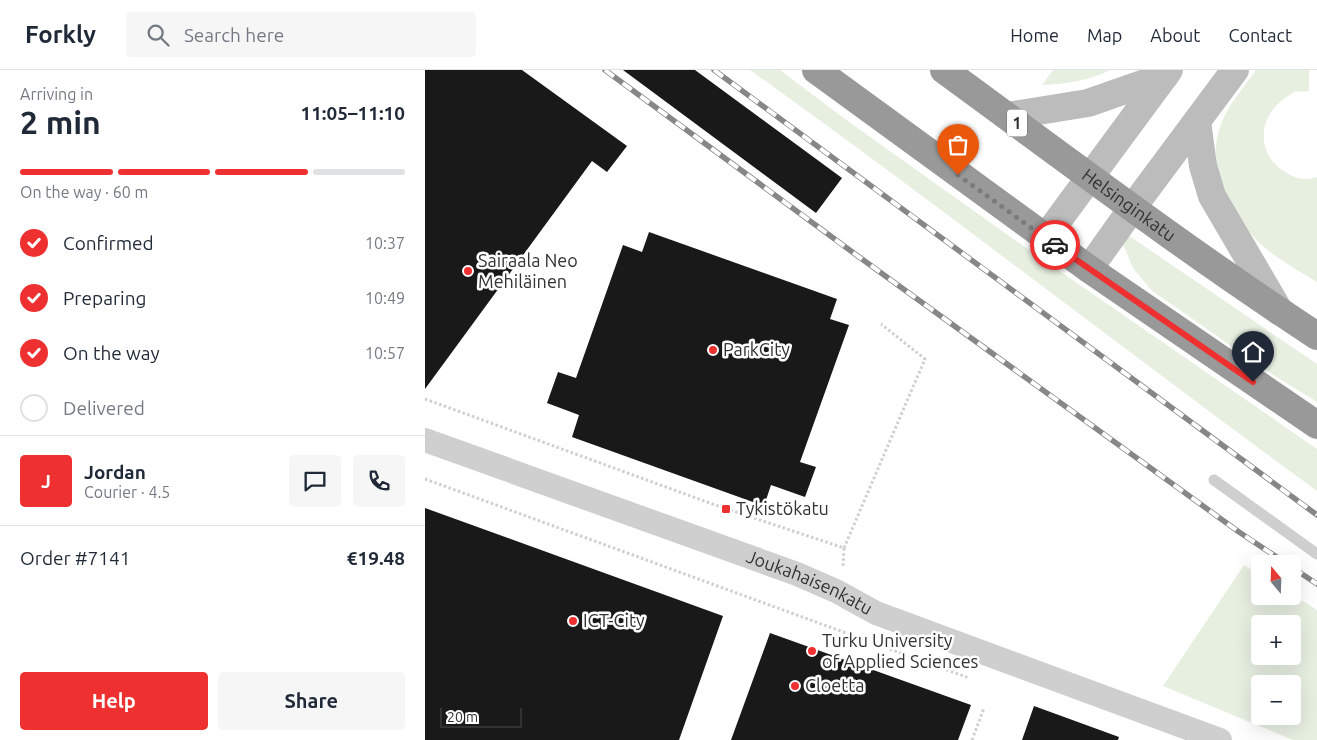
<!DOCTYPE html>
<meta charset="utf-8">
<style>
:root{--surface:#fff;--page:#f6f6f7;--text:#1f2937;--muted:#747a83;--line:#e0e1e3;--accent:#ee3130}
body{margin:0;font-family:Ubuntu,sans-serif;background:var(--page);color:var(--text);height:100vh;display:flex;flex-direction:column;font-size:19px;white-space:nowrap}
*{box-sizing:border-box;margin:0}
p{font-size:16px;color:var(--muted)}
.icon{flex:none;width:28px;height:28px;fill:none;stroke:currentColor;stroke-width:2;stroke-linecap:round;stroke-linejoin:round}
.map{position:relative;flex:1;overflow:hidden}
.details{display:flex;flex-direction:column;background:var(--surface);width:425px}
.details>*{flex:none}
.needle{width:32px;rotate:341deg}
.fabs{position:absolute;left:826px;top:485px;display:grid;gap:10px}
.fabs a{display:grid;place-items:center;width:50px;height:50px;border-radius:5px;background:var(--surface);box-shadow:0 5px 20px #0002;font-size:25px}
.scale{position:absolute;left:15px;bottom:12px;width:82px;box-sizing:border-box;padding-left:5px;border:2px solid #323232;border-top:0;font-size:14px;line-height:18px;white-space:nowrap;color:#323232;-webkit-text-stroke:4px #fff;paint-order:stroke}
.pin{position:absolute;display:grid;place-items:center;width:42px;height:42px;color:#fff;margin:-51px -21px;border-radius:50% 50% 50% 0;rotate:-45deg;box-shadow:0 0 5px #0007}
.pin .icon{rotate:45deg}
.courier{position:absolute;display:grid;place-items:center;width:50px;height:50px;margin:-25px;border:4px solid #ee3130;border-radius:50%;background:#fff;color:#222;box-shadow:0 1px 6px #0007}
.overview em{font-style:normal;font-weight:700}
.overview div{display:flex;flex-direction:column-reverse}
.overview{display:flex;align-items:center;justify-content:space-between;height:85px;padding:0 20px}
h1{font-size:32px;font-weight:700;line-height:38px}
.bar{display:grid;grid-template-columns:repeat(4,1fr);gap:8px 5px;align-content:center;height:60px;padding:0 20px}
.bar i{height:6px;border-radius:4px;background:var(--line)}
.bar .active{background:var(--accent)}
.bar p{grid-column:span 4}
.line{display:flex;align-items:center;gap:12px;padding:0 20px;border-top:1px solid var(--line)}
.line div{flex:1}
.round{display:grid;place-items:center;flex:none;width:52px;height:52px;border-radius:5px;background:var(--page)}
ol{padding:0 20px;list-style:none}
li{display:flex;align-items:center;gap:15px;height:55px}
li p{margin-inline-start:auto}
li .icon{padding:5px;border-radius:50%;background:var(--accent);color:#fff;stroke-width:4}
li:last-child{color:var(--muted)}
li i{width:28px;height:28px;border:2px solid var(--line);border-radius:50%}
.button{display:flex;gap:10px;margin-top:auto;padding:10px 20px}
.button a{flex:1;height:58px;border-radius:5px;background:var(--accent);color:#fff;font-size:20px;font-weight:700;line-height:58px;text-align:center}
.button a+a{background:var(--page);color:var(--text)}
header{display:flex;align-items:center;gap:30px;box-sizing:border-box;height:70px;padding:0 25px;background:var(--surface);border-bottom:1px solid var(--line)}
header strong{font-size:24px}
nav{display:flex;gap:28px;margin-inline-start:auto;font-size:18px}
.search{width:350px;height:45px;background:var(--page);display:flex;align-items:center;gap:12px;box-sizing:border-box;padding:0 18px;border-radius:5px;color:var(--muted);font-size:19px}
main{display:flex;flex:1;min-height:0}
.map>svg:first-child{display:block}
</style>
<header>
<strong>Forkly</strong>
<div class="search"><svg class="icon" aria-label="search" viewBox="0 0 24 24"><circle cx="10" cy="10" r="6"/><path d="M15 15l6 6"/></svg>Search here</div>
<nav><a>Home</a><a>Map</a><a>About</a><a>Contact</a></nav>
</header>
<main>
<section class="details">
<div class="overview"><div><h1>2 min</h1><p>Arriving in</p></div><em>11:05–11:10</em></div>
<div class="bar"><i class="active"></i><i class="active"></i><i class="active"></i><i></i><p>On the way · 60 m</p></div>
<ol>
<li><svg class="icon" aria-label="check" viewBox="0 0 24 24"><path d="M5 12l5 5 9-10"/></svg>Confirmed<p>10:37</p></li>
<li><svg class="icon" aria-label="check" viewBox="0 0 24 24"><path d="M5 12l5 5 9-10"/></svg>Preparing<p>10:49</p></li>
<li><svg class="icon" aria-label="check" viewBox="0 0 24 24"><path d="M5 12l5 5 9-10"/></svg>On the way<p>10:57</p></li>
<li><i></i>Delivered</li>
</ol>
<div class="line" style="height:90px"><b class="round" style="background:var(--accent);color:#fff">J</b><div><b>Jordan</b><p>Courier · 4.5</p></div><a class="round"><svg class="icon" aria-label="chat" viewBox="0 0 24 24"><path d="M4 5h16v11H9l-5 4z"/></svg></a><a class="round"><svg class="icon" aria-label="phone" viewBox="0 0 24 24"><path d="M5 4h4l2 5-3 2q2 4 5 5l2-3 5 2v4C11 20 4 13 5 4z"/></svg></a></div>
<div class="line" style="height:65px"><div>Order #7141</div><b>€19.48</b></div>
<div class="button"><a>Help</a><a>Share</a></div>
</section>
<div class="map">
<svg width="892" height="670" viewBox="0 0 892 670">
<rect width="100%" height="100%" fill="#fff"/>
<!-- green -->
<path fill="#e7efe1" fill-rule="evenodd" d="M325,0H355L420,49L587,168L892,379V421C702,282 516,137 325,0Z
M628,0H685C664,11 640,14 617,15Z
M831,0H884V21C880,22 873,21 869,22C865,24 862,27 859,29C831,48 832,87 862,103C867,106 874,109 880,109C884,109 888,108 892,107V212C876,202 859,193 844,181C808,152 778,101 796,54C803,35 819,17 831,0Z
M700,163L892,294V332L845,303L726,220L708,198L698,174Z
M819,495L835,505V526H868V525L892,540V670H868L738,616ZM835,554H868V586H835ZM835,614H868V646H835Z"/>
<!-- building -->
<path fill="#191919" d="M0,0H97L202,76L182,102L167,91L0,319Z
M198,0H270L417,108L391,143Z
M224,162L412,229L405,249L424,255L375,392L391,397L380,427L346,415L339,436L147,367L154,345L122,333L133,302L151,308L198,175L217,182Z
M0,438L298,546L254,670H0Z
M345,563L546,635L533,670H306Z
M609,636L694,667L693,670H597Z"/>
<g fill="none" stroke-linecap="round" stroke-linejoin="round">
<!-- path -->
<path stroke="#cfcfcf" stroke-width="3" stroke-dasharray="2.5 2.5" stroke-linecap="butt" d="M0,329L293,436L419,478L418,497
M0,409L544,608
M419,478L500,289L456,254
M547,670L559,638"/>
<!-- lane -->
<path stroke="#cfcfcf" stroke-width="11" d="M789,410L892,484"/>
<!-- street -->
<path stroke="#cfcfcf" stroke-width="24" id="s1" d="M0,370L372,504L411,521L451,543L795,670"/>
<!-- secondary -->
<path stroke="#bcbcbc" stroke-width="28" d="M582,46L663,33L740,6
M772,51L778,96L787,126L855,242
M620,168L744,0
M664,199L708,137L810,0"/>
<!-- highway -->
<g stroke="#999" stroke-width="28">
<path d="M391,0L664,199L892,355"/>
<path id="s2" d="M519,0C642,90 765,183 892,266"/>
</g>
<defs>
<path id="rail" d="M180,0L430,184L814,462L862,494
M289,0L892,445
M868,498L892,514"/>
</defs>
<!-- rail casing -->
<use href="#rail" stroke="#878787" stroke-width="5.5"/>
<!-- rail -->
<use href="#rail" stroke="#fff" stroke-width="4" stroke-dasharray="11" stroke-linecap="butt"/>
</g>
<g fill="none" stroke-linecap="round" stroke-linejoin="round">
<!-- done -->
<path stroke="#7a7a7a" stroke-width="5" stroke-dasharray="0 9" d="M533,105L630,175"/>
<!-- route -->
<path stroke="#ee3130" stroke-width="6" d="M630,175L828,312"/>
</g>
<!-- markers -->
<g fill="#ee3130" stroke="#fff" stroke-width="2">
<circle cx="43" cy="201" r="5"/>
<circle cx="288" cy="280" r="5"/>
<rect x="296" y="434" width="10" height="10" rx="2.5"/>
<circle cx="148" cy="551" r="5"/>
<circle cx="387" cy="581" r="5"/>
<circle cx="370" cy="616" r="5"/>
</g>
<g text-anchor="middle" stroke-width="5" stroke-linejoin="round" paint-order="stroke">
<!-- shield labels -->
<rect fill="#fff" stroke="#707070" stroke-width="1" x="582" y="39.5" width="20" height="27" rx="4"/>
<g font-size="16" font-weight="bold" fill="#323232">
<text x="592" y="59">1</text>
</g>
<!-- street labels -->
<g font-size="18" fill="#323232" stroke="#fff">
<text dy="6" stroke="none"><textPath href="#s2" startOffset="229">Helsinginkatu</textPath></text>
<text dy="6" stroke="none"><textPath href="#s1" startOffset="410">Joukahaisenkatu</textPath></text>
</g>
<!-- poi labels -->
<g font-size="18" fill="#323232" stroke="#fff" text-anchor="start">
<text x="53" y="197">Sairaala Neo<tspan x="53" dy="21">Mehiläinen</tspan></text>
<text x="298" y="286">ParkCity</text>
<text x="311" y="445">Tykistökatu</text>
<text x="158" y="557">ICT-City</text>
<text x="397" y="577">Turku University<tspan x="397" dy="21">of Applied Sciences</tspan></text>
<text x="380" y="622">Cloetta</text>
</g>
</g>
</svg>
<div class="fabs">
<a><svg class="needle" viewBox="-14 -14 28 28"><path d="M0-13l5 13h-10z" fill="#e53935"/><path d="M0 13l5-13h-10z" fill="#747a83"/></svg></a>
<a>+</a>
<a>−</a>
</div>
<div class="scale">20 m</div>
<div class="pin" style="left:533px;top:105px;background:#ea580c"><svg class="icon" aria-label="bag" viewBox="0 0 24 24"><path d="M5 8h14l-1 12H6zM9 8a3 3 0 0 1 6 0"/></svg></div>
<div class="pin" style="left:828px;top:312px;background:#1f2937"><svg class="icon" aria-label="home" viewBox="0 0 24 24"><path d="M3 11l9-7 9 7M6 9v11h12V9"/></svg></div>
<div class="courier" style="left:630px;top:175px"><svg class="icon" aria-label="car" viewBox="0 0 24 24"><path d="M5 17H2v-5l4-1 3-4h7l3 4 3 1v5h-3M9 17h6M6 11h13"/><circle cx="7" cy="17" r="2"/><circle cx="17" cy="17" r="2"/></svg></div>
</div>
</main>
